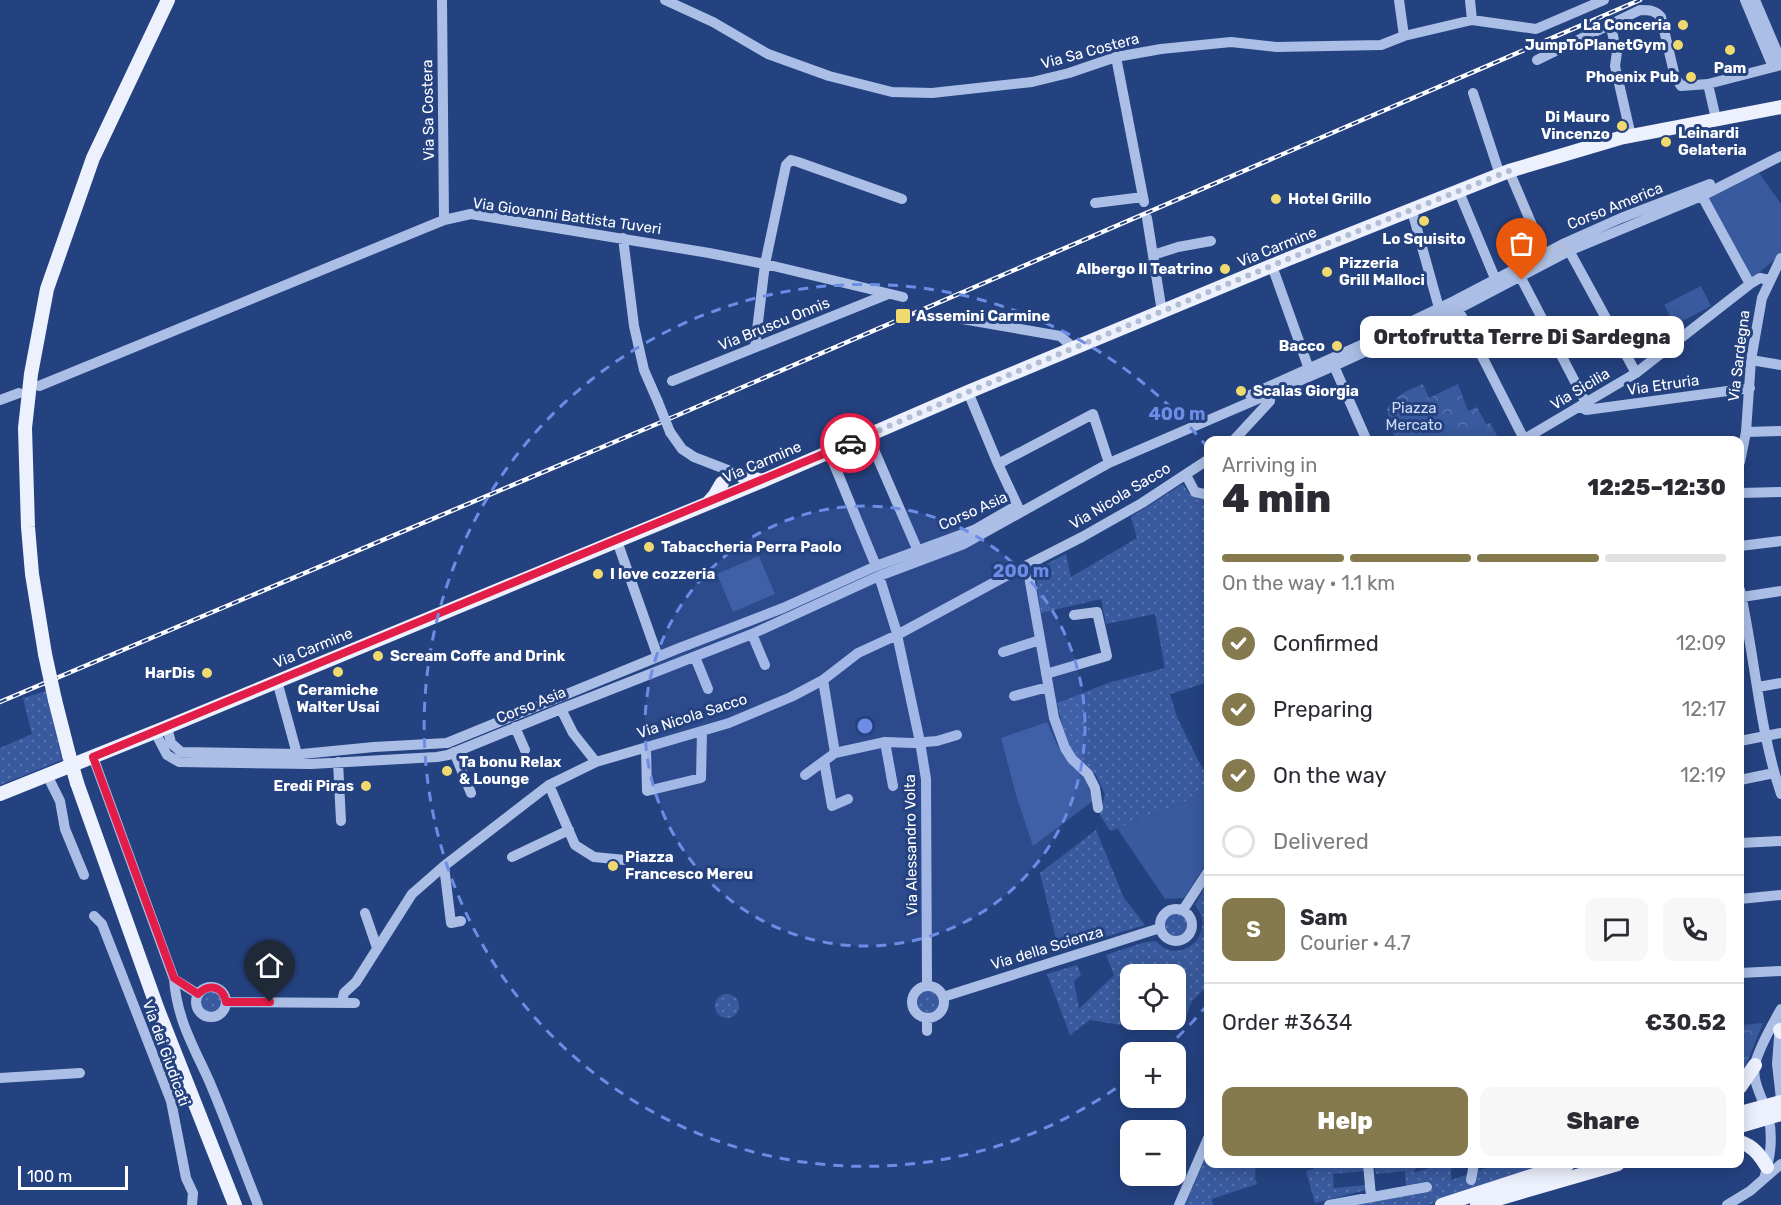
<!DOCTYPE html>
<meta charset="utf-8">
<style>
:root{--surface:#fff;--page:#f7f7f7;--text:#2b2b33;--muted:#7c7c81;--line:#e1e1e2;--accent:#847a4e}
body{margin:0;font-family:Rubik,sans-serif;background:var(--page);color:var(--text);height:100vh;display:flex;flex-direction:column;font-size:22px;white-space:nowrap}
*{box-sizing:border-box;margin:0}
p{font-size:20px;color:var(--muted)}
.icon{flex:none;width:33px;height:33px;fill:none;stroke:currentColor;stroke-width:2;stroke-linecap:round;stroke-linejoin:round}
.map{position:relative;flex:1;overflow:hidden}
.sheet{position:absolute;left:1204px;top:436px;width:540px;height:732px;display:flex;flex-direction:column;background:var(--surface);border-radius:12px;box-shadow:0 3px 15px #0003}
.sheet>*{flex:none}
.buttons{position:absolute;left:1120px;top:964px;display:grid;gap:12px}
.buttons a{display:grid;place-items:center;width:66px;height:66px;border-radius:12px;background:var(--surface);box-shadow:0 3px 15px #0003;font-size:30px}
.scale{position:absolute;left:18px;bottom:15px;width:110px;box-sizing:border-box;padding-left:6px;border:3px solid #fff;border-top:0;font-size:16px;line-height:21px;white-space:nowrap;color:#fff;-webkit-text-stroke:4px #254280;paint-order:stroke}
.pin{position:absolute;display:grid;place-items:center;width:51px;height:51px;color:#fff;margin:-62px -26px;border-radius:50% 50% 50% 0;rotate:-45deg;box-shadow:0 0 6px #0007}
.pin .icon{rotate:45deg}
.courier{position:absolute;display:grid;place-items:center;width:60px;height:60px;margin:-30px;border:4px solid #e11d48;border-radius:50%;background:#fff;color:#222;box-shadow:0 2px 8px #0007}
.bubble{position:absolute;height:42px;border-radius:12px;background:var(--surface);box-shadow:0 3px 15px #0003;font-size:20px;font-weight:800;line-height:42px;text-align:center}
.summary em{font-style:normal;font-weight:800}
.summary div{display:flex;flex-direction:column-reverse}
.summary{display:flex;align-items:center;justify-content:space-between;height:102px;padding:0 18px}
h1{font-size:39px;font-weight:800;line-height:45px}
.bar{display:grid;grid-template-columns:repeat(4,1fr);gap:9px 6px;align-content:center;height:72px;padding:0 18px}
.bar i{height:8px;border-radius:4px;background:var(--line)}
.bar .current{background:var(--accent)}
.bar p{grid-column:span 4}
.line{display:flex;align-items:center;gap:15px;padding:0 18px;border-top:2px solid var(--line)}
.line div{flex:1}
.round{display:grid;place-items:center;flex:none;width:63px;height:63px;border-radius:12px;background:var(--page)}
ol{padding:0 18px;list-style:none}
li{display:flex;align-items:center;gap:18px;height:66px}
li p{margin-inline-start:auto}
li .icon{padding:6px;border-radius:50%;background:var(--accent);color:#fff;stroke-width:4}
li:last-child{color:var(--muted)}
li i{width:33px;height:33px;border:3px solid var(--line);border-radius:50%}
.action{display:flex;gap:12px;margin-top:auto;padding:12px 18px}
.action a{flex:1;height:69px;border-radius:12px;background:var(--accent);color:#fff;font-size:24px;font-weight:800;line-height:69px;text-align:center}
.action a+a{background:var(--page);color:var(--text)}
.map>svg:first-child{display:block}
</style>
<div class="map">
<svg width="1781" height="1205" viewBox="0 0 1781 1205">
<defs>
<pattern id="grass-dots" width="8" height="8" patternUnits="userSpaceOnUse" patternTransform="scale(1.5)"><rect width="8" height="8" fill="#395a9e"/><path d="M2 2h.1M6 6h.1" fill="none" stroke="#5773ad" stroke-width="1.8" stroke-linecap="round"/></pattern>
<pattern id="park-crowns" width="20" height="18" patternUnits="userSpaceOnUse" patternTransform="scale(1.5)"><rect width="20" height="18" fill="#395a9e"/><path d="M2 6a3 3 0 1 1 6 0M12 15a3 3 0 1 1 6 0" fill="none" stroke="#5773ad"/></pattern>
</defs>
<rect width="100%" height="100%" fill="#254280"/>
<!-- grass -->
<path fill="url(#grass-dots)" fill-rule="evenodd" d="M1183,484L1189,494L1209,500V682L1170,694L1177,717L1197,758L1209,779V791L1164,811L1110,831L1100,815L1105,794L1096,775L1073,754L1067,745L1057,703L1111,682L1165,668L1155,614L1106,624L1101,599L1041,613L1035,570L1066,554L1071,577L1137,538L1131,517Z
M46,691L62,760L0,785V748L32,734L23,698Z
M1096,830L1124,898L1145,925L1059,951L1040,873Z
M1209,881V985L1192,1001L1183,1025L1127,1026L1090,1020L1070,1035L1047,974L1077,965L1081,975L1074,981L1079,1009L1114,975L1106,955L1142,943L1156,941C1178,968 1219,934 1195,905ZM1131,975H1176V1020H1131Z
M1164 925a12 12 0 1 1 24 0a12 12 0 1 1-24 0Z
M199 1002a12 12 0 1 1 24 0a12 12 0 1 1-24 0Z
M916 1002a12 12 0 1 1 24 0a12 12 0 1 1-24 0Z
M715 1006a12 12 0 1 1 24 0a12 12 0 1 1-24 0Z
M1209,1149V1164H1256L1255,1178L1257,1184L1212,1199L1213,1205H1185Z
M1329,1164H1364V1171L1333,1174L1334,1188L1366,1185V1190L1315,1203L1306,1171Z
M1374,1164H1419L1413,1173L1442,1164H1451V1180L1498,1164H1553L1429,1205H1344L1406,1187L1405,1171L1376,1174Z"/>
<!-- park -->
<path fill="url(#park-crowns)" d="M1423,384L1429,398L1458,384L1468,411L1477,407L1486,424L1490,423L1500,441H1395L1387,409C1395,395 1409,390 1423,384Z
M1763,1023L1740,1080V1025Z"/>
<!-- garden -->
<path fill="#395a9e" d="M1759,173L1781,204V254L1752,279L1707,197Z
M1701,286L1711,306L1675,325L1664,305Z
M759,556L775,594L733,612L717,574Z
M1047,722L1058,747L1086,780L1093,801L1033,846L1016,795L1001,738Z
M1209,791V859L1184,898L1165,899L1117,828L1164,811Z"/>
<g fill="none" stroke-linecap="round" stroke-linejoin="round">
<!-- minor -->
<path stroke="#abbfe6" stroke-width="10" d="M442,0L444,220
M665,0L713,22L768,54L829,76L892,92L932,93L1032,82L1069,73L1116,57L1161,49L1231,42L1276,47L1381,45L1404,36L1472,20L1536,29L1604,0
M1399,0L1404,36
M1470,0L1472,20
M1745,0L1773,67
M1755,0L1781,61
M1610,24L1617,52L1615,66L1631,136
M1116,57L1144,202
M1537,60L1640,10C1649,10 1655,10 1661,17L1675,77L1681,86L1708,84L1781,65
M1708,84L1716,119
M1473,93L1500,175
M1509,171L1544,253
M1459,192L1497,283
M1702,196L1750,284
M1095,203L1143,197
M1412,211L1439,308
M1147,218L1162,312
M623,238L634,326L644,370L658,402
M1566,245L1636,373
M1153,255L1178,247L1211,241
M1272,266L1309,369
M1520,276L1586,403
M1456,305L1525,441
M951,317L1060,336L1074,348
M755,347L765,264L786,165L791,160L798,162L902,199
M1751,360L1781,365
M1334,366L1367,441
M672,381L888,294
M39,386L444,220L471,214L709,253L765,264L903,297
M968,392L998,464L1020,511
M1250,395L1381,336L1454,301L1565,243L1621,218L1710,184
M0,400L19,393
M1581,407L1586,410L1750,388
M670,432L682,449L694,457L738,474L742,479
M1746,432L1781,431
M868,436L918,551
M1233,441L1270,401V390
M1521,441L1636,373L1750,284L1760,278L1769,280
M829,452L876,566
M1740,462L1746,432L1751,360L1762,298L1781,258
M998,464L1093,414L1109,463
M1186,475L1195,492L1209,495
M1740,493L1781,492
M617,541L658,657
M1740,546L1781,541
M1027,565L1054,718L1065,748L1072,759L1088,774L1095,788L1098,808
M879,576L896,630L920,742L926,779L927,985
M1740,590C1755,657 1759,729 1781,794
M1742,597L1781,591
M752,634L765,665
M1003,652L1040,640
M695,657L708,689
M1046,674L1107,656L1097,612L1074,615
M823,680L835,753
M277,681L297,754
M1758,687L1781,683
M1014,696L1048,687
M561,709L573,733L596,762
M167,727L171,743L181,752L302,754L374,747L447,743L677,649L783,608L876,566L974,530L1014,507
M515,727L525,750
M155,732L167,755L179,762L311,764L437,757L448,755L561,709L752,634L879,576L964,544L1109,463L1334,366L1458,309L1569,251L1702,196L1781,156
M1740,741L1781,733
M885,742L893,786
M646,748L647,791L701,778L702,731
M454,752L471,793
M93,757L174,979L198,994
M338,762L341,821
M47,775L60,801L65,829L84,875
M805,775L824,761
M1740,780L1774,773
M549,785L575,845L594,857L625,860
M848,799L832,806L824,761L835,753L885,742L913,743L937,741L957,735
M1740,843L1781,841
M512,857L569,830
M444,866L451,923L461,921
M1740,899L1781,895
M1160 925a16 16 0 1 1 32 0a16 16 0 1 1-32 0Z
M1183,910L1209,870
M365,913L377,948
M94,916L102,924L171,1101L186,1178L193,1193L192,1205
M1740,973L1781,971
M174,979C177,1020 194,1047 210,1083C227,1123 242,1165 258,1205
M912 1002a16 16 0 1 1 32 0a16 16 0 1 1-32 0Z
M196 1002a15 15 0 1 1 30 0a15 15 0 1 1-30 0Z
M943,997L1160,928
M226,1002L355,1003
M342,1002L344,993L356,982L412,894L444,866L549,785L596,762L729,723L791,697L823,680L858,653L897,635L1017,570L1082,537L1142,503L1209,459
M1780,1025L1777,1064L1781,1099
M927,1031V1018
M0,1078L80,1073
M1368,1164L1371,1196
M1764,1179C1770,1158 1773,1140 1769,1119C1765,1101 1751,1083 1755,1064C1759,1049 1773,1023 1781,1009
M1471,1180L1474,1164
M1179,1205L1209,1136
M1329,1205L1427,1187
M1727,1205L1750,1191L1781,1164"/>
<!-- major -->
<path stroke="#edf1fd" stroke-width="14" d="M738,474L762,481
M708,503L715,495L722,483
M45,654L32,574L28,527L25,428L31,374L47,289L93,158L168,0
M55,700L69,755
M77,783L158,1010L235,1205
M0,794L167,727L762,481L968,392L1288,259L1509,171L1620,138L1781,107
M1780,1030L1781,1032
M1740,1087L1755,1065
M1740,1113L1781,1102
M1740,1126L1781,1114
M1740,1142C1753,1146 1760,1155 1767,1167
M1442,1205L1568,1164
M1477,1205L1618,1164"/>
<defs>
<path id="rail" d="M0,702L678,415L1640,0"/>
</defs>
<!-- rail casing -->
<use href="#rail" stroke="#fff" stroke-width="4.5"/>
<!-- rail -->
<use href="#rail" stroke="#254280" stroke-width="2" stroke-dasharray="7" stroke-linecap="butt"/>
<!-- minor-bridge -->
<path stroke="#abbfe6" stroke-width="10" d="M658,402L670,432"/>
<!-- major-bridge -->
<path stroke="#edf1fd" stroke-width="14" d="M45,654L55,700
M69,755L77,783"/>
</g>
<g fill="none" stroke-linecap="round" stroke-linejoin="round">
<!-- done -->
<path stroke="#b3bdd3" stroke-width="6" stroke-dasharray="0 10.8" d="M850,443L968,392L1288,259L1509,171L1544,253L1565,243L1569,251L1520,276L1522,280"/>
<!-- route -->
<path stroke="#e11d48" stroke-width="8" d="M270,1002H226C223,986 209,983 198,994L174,978L93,757L850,443"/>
</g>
<!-- distance rings -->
<circle cx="865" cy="726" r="220" fill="#6c8ce6" fill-opacity=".12"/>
<g fill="none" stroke="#6c8ce6" stroke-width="3" stroke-dasharray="10 8">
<circle cx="865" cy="726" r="220"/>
<path d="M1208 1004A441 441 0 0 1 1163 1051M1130 1078A441 441 0 1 1 1208 448"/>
</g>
<!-- markers -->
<g fill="#f0da6f" stroke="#254280" stroke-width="2">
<circle cx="1683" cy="25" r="6"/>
<circle cx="1678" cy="45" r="6"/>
<circle cx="1730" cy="50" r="6"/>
<circle cx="1691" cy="77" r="6"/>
<circle cx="1622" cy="126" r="6"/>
<circle cx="1666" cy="142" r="6"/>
<circle cx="1276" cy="199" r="6"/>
<circle cx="1424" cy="221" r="6"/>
<circle cx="1225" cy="269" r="6"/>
<circle cx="1327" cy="272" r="6"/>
<rect x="895" y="308" width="16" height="16" rx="3"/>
<circle cx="1337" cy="346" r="6"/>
<circle cx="1241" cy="391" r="6"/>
<circle cx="649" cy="547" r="6"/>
<circle cx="598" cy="574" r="6"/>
<circle cx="378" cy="656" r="6"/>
<circle cx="338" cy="672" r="6"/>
<circle cx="207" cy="673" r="6"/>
<circle cx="447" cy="771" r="6"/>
<circle cx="366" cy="786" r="6"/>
<circle cx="613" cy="866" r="6"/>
</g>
<g text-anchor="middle" stroke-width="6" stroke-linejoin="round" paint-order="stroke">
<!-- poi labels -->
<g font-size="15" font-weight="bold" fill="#fff" stroke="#254280" text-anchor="start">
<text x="1671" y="30" text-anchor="end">La Conceria</text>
<text x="1666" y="50" text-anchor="end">JumpToPlanetGym</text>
<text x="1730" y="73" text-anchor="middle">Pam</text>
<text x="1679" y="82" text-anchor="end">Phoenix Pub</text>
<text x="1610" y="122" text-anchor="end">Di Mauro<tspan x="1610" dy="17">Vincenzo</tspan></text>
<text x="1678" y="138">Leinardi<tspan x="1678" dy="17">Gelateria</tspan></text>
<text x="1288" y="204">Hotel Grillo</text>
<text x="1424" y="244" text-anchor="middle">Lo Squisito</text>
<text x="1339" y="268">Pizzeria<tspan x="1339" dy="17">Grill Malloci</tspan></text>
<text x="1213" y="274" text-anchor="end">Albergo Il Teatrino</text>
<text x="916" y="321">Assemini Carmine</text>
<text x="1325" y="351" text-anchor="end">Bacco</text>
<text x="1253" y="396">Scalas Giorgia</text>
<text x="661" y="552">Tabaccheria Perra Paolo</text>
<text x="610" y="579">I love cozzeria</text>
<text x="390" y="661">Scream Coffe and Drink</text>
<text x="195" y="678" text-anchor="end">HarDis</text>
<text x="338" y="695" text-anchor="middle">Ceramiche<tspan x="338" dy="17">Walter Usai</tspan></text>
<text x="459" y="767">Ta bonu Relax<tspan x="459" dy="17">&amp; Lounge</tspan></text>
<text x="354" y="791" text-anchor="end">Eredi Piras</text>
<text x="625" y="862">Piazza<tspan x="625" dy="17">Francesco Mereu</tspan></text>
</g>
<!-- street labels -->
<g font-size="15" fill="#fff" stroke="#254280">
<text transform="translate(1090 51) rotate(-15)" y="5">Via Sa Costera</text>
<text transform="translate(428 110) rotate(-91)" y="5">Via Sa Costera</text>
<text transform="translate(1615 206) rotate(-22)" y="5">Corso America</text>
<text transform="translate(567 216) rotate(8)" y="5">Via Giovanni Battista Tuveri</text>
<text transform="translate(1277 247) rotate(-22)" y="5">Via Carmine</text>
<text transform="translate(774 324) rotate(-22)" y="5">Via Bruscu Onnis</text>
<text transform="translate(1739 356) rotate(-83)" y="5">Via Sardegna</text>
<text transform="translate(1663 385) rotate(-8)" y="5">Via Etruria</text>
<text transform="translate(1580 389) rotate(-31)" y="5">Via Sicilia</text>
<text transform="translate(762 462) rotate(-23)" y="5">Via Carmine</text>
<text transform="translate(1120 496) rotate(-31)" y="5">Via Nicola Sacco</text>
<text transform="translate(973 511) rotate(-24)" y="5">Corso Asia</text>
<text transform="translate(313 648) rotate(-22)" y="5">Via Carmine</text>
<text transform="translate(531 705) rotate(-22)" y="5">Corso Asia</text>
<text transform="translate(692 716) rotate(-18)" y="5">Via Nicola Sacco</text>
<text transform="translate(911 845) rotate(-91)" y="5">Via Alessandro Volta</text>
<text transform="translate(1047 948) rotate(-17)" y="5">Via della Scienza</text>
<text transform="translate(166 1053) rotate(70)" y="5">Via dei Giudicati</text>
</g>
<!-- park labels -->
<g font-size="15" fill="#cfdcf5" stroke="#254280">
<text x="1414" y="413">Piazza<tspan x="1414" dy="17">Mercato</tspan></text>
</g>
</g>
<circle cx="865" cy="726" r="9" fill="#6c8ce6" stroke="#254280" stroke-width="3"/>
<g font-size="18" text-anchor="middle" font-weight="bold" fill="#6c8ce6" stroke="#254280" stroke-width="6" stroke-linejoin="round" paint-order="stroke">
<text x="1177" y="420">400 m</text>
<text x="1021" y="577">200 m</text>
</g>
</svg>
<div class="buttons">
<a><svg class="icon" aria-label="locate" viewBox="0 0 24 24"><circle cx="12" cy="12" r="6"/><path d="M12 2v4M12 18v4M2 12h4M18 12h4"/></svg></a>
<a>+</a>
<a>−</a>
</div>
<div class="scale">100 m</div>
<div class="pin" style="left:1522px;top:280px;background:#ea580c"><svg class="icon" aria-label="bag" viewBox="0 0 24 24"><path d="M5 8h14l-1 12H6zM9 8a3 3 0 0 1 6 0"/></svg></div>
<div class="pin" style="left:270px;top:1002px;background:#1f2937"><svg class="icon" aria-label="home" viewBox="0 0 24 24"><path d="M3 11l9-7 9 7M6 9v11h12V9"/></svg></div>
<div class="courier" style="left:850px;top:443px"><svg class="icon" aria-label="car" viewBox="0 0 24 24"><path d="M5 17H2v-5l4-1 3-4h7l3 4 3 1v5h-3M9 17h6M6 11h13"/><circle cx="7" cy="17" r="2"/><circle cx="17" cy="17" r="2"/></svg></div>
<div class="bubble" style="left:1360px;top:316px;width:324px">Ortofrutta Terre Di Sardegna</div>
<section class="sheet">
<div class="summary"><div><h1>4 min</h1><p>Arriving in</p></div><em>12:25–12:30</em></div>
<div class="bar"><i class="current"></i><i class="current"></i><i class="current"></i><i></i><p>On the way · 1.1 km</p></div>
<ol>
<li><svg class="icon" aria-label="check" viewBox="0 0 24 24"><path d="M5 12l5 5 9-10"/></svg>Confirmed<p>12:09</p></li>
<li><svg class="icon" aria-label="check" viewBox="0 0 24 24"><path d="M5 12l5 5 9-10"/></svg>Preparing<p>12:17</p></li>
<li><svg class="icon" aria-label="check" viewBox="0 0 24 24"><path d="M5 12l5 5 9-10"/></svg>On the way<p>12:19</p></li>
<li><i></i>Delivered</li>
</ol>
<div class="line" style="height:108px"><b class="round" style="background:var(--accent);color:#fff">S</b><div><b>Sam</b><p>Courier · 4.7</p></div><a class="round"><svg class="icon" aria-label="chat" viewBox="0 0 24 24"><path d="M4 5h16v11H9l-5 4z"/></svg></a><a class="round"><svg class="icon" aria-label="phone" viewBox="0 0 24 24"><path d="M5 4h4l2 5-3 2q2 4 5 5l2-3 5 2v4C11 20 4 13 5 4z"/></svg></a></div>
<div class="line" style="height:78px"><div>Order #3634</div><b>€30.52</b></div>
<div class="action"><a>Help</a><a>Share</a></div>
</section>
</div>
